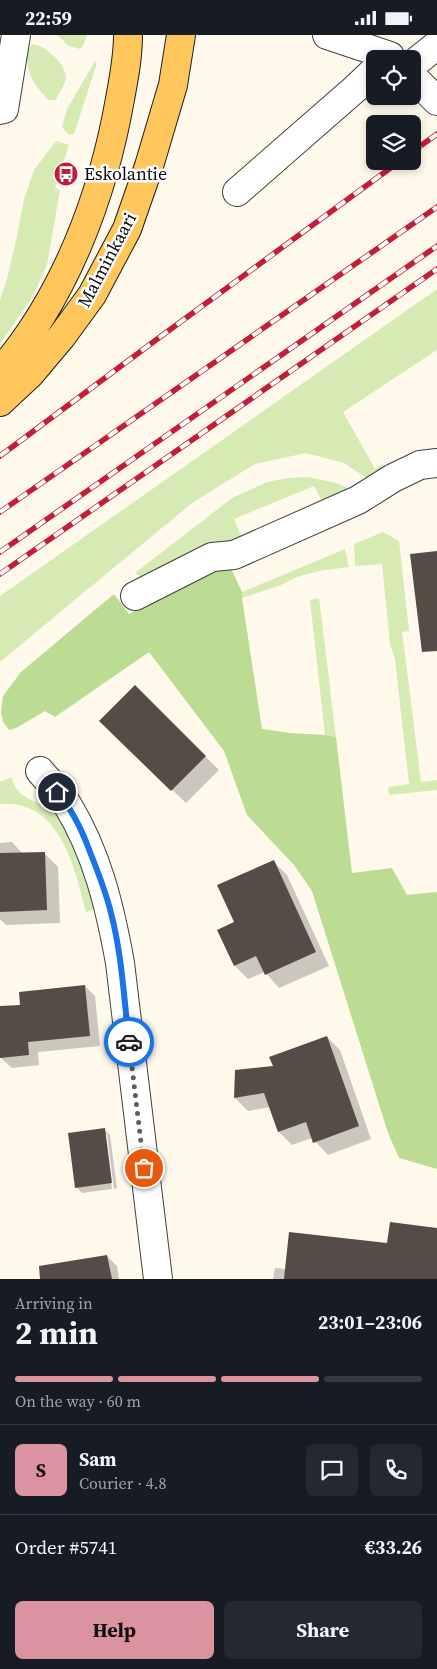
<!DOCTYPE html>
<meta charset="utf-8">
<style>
:root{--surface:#171b24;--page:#242831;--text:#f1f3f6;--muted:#9ea1a6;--line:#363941;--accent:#dc93a0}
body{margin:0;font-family:"Source Serif 4",serif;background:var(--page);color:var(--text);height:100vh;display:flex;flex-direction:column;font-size:19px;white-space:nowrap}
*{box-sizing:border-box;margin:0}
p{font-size:16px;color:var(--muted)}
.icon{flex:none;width:28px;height:28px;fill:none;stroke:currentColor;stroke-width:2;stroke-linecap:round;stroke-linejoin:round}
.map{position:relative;height:1244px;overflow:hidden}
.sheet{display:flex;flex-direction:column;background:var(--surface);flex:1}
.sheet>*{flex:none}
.fabs{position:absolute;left:366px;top:15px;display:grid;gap:10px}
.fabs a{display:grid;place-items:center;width:55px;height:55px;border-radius:8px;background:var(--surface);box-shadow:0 2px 8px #0003;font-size:25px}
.pin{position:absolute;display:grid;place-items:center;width:42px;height:42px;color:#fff;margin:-21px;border:2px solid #fff;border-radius:50%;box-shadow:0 1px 5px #0007}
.courier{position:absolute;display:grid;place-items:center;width:50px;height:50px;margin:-25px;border:4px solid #1a73e8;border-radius:50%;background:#fff;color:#222;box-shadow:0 1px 6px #0007}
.summary em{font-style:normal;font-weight:700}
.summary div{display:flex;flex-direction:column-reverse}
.summary{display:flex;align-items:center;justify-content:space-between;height:85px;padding:0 15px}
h1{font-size:32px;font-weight:700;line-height:38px}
.bar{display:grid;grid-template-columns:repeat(4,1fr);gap:8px 5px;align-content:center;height:60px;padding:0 15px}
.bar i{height:6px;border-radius:4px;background:var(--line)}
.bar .on{background:var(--accent)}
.bar p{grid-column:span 4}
.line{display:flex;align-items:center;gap:12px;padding:0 15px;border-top:1px solid var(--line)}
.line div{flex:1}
.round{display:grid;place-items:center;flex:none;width:52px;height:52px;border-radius:8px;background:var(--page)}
.action{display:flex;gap:10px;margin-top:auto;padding:10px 15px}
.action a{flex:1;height:58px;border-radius:8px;background:var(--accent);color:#111;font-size:20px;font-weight:700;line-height:58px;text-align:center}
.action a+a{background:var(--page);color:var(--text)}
.status{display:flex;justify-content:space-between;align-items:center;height:35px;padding:0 25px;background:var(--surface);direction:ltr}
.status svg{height:14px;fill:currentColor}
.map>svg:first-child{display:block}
</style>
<div class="status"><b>22:59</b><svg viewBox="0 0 49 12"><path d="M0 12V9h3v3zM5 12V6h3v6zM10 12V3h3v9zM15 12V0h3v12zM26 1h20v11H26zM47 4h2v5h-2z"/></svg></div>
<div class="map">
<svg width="437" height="1244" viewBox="0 0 437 1244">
<rect width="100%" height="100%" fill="#fff9ec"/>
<!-- green -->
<path fill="#d6ebb4" d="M57,0H87L83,11L80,14L69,11Z
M33,9C46,11 66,29 66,43C65,50 58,59 56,65H48C44,60 40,56 37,52C29,41 21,18 33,9Z
M95,26L97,28L74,99L69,100L62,92L67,74Z
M56,106L69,110L55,153L60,155L47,230L33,261L0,309V265L7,244L17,201L24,164L34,135Z
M437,254V315L343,377L375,434L382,429L388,435L375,443L365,442L344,428L306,418L255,429L192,468L0,627V561Z
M308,442L337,448L353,456L322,466L314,451L234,484L241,500V503L144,544L135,538L232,463L267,447L288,443Z
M383,497L399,506L409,596L402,597L421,747L437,745V755L389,760L388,752L409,749L395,624L390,609L382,529L355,531L354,509Z
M345,514L349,532L319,536L297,542L279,551L242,563V557Z
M319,563L336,702L325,700L310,565Z
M12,742C16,770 48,764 63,783C66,787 68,793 70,797C82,821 89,847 97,873L86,877C75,832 59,763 0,769V747Z"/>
<!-- forest -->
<path fill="#bbdc92" d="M229,529L242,557V563L262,694L290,698L325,700L336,702L352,838L392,833L407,860L437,857V1134L399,1123L388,1098L312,856L294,830L247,780L224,716L149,617L55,682L45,676L16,693L9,695L3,687L1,677L3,661L21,637L114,559L129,579Z"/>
<!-- shadow -->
<path fill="#0003" d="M135,652L219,735L186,768L115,700Z
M12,807L23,819L44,818L58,832L60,888L6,890L0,884V808Z
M273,826L287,840L329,931L279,953L265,937L248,944L235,931L236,888Z
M85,951L95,961L100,1011L38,1017L39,1030L12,1033L1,1023L0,973L21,971Z
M327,1002L340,1015L371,1104L328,1120L312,1103L292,1110L279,1097L270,1072L248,1076L235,1063L236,1036L274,1032Z
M104,1095L110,1100L117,1153L114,1154L107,1099H104L112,1154L82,1158L77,1153Z
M437,1194V1244H273L275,1233L286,1234L388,1210Z
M107,1221L117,1231L119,1244H74Z"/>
<!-- building -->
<path fill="#554c48" d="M437,516V616L422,617L410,519Z
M135,650L206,721L171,756L99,686Z
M45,817L47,875L0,877V818Z
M274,825L316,917L265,940L256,921L234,931L217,895L234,887L217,850Z
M85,950L90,1001L28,1007L29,1020L0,1023V971L20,970L19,957Z
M327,1001L359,1091L313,1108L306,1087L278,1097L264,1058L234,1063L235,1035L273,1031L269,1022Z
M105,1093L112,1148L75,1153L68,1098Z
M390,1187L437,1193V1244H284L289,1197L387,1208Z
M107,1220L112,1244H40L39,1231Z"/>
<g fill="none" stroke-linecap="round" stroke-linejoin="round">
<defs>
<path id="minor" d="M327,0L390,21
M412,30L437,10
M412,41L437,66
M0,75L4,74L16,0
M237,157L356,53L375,35
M135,561L212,522L234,520L358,465L393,443L420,430L437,428
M40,736C49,747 60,757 67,769C97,818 110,872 120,928L158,1244"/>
<path id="major" d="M0,337C65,262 103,161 120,64C124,43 128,22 128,0
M0,367L30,339L62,301L92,260L127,194L149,131L173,50L181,0"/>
</defs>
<!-- minor casing -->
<use href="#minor" stroke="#3f3f3f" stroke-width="30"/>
<!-- major casing -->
<use href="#major" stroke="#1d1d1d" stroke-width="30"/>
<!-- minor -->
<use href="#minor" stroke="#fff" stroke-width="28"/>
<!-- major -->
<use href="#major" stroke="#ffc65c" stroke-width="28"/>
<defs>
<path id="rail" d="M412,117L437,99
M0,421L160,302L400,126
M0,477L437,172
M0,517L437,211
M0,539L437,234"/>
</defs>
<!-- rail casing -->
<use href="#rail" stroke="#c31e37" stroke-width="5.5"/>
<!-- rail -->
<use href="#rail" stroke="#fff" stroke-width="4" stroke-dasharray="11" stroke-linecap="butt"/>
</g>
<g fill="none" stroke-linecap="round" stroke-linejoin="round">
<!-- done -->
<path stroke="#615f5a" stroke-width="5" stroke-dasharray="0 9" d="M129,1007L144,1133"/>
<!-- route -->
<path stroke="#1a73e8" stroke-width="6" d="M57,757C72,774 82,795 90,817C98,837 106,857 111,878C122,920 124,964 129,1007"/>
</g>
<!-- icons -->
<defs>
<symbol id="bus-disc" viewBox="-11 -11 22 22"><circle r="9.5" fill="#c31e37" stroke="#fff"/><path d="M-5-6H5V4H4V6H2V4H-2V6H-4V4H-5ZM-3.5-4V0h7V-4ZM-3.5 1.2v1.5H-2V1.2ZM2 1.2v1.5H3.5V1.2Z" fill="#fff"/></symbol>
</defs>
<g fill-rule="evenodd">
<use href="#bus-disc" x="52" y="125" width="28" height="28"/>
</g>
<g text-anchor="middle" stroke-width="5" stroke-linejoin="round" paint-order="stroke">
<!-- poi labels -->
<g font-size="18" fill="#0c0c0c" stroke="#fff" text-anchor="start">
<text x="84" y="145">Eskolantie</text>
</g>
<!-- street labels -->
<g font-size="18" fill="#0c0c0c" stroke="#fff">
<text transform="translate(107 225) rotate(-62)" y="6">Malminkaari</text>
</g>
</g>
</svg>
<div class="fabs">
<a><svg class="icon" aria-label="locate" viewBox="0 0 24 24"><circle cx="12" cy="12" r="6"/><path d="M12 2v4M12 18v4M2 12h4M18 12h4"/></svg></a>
<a><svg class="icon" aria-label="layers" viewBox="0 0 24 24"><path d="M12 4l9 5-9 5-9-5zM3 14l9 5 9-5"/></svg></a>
</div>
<div class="pin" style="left:144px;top:1133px;background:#ea580c"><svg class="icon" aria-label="bag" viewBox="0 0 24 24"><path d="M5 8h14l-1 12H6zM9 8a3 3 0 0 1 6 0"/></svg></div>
<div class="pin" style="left:57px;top:757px;background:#1f2937"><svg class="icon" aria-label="home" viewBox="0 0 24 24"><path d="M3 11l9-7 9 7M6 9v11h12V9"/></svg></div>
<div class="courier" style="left:129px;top:1007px"><svg class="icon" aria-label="car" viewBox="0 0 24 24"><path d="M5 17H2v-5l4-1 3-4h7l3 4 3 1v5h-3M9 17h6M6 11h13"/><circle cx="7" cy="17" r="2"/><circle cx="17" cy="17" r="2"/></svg></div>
</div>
<section class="sheet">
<div class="summary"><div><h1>2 min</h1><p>Arriving in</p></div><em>23:01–23:06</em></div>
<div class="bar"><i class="on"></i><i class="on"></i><i class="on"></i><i></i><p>On the way · 60 m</p></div>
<div class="line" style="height:90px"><b class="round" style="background:var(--accent);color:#111">S</b><div><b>Sam</b><p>Courier · 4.8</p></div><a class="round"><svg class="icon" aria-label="chat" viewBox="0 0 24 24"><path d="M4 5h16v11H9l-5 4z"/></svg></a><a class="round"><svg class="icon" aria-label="phone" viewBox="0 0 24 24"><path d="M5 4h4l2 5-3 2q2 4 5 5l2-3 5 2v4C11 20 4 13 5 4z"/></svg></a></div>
<div class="line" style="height:65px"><div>Order #5741</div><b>€33.26</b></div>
<div class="action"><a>Help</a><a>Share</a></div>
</section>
